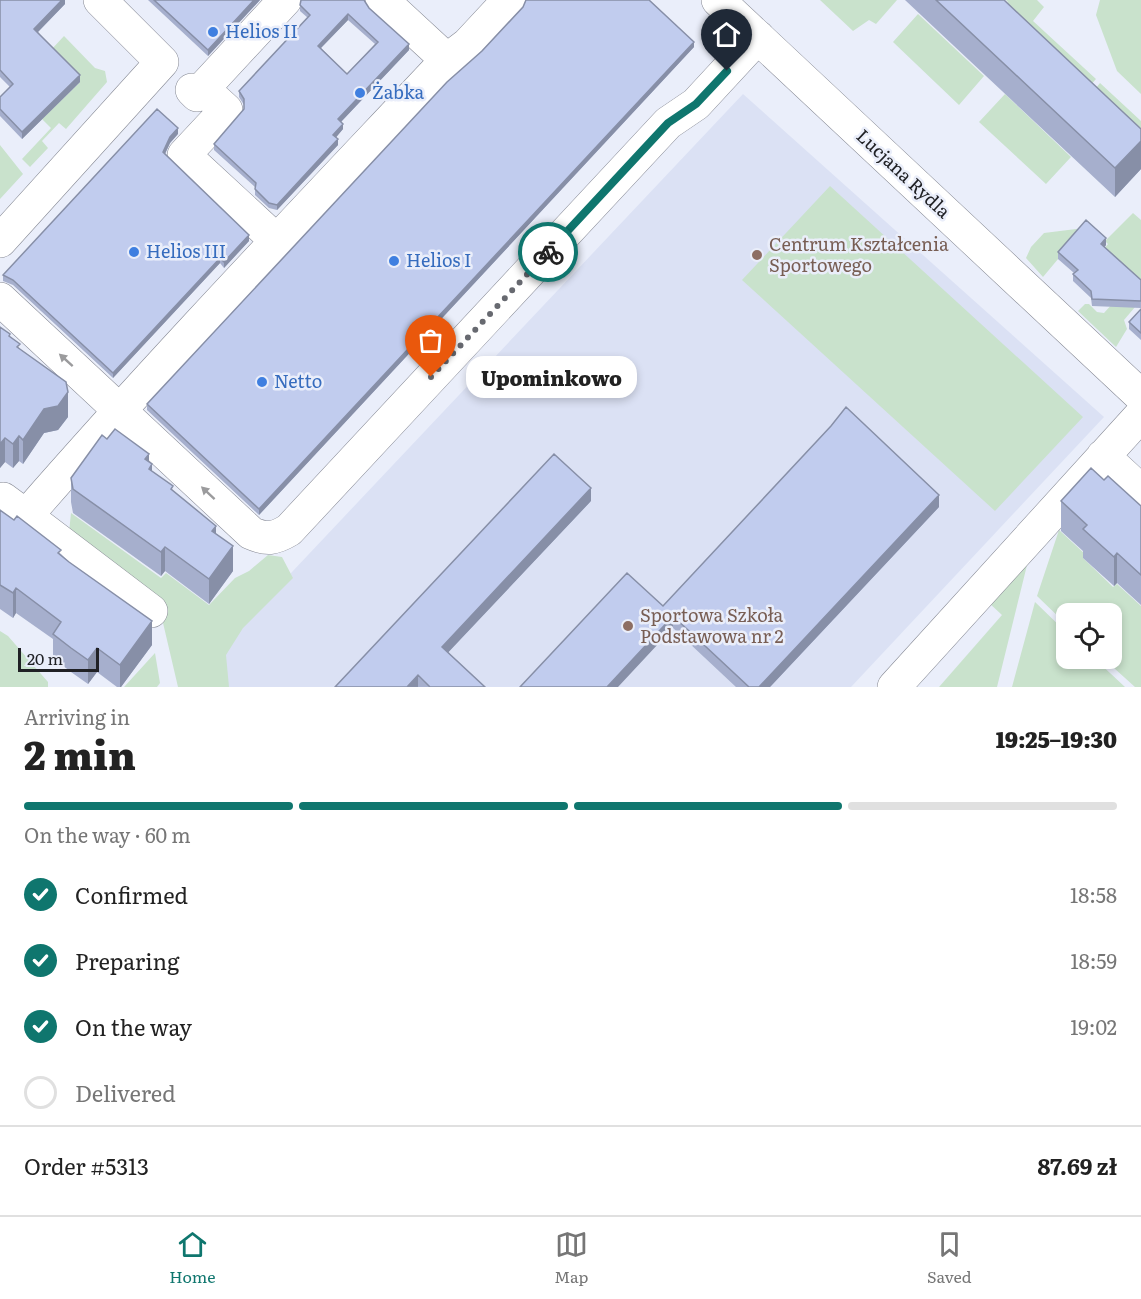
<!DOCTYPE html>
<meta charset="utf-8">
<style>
:root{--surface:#fff;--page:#f2f2f2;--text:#222;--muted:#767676;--line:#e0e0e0;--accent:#0f766e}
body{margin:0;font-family:Literata,serif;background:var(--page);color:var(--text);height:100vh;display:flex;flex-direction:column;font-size:22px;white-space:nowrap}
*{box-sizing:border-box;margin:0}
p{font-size:20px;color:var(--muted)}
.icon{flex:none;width:33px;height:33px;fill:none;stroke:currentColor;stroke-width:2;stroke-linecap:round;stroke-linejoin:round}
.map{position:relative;height:687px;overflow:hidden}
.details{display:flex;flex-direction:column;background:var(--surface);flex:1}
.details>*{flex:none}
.tools{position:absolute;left:1056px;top:603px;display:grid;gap:12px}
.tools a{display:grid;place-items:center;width:66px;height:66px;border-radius:12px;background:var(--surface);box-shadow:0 3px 9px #0003;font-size:30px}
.scale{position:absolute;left:18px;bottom:15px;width:81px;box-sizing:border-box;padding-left:6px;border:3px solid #202125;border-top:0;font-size:16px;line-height:21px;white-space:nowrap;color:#202125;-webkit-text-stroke:4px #eaeefa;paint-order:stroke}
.pin{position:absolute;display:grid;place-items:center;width:51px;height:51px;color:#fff;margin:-62px -26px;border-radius:50% 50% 50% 0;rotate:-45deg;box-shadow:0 0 6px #0007}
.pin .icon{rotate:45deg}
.courier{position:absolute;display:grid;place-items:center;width:60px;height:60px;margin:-30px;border:4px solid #0f766e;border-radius:50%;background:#fff;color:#222;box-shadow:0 2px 8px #0007}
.bubble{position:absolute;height:42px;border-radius:18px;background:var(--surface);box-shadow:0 3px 9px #0003;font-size:20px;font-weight:800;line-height:42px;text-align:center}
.summary em{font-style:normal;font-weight:800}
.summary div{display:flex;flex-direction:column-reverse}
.summary{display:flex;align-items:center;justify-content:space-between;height:102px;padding:0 24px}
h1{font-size:39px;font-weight:800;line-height:45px}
.bar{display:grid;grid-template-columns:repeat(4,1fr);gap:9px 6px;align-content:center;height:72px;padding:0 24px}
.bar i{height:8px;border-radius:4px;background:var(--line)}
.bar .selected{background:var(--accent)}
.bar p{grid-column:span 4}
.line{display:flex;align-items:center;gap:15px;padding:0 24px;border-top:2px solid var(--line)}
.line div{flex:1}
ol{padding:0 24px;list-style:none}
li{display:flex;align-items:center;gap:18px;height:66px}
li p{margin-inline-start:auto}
li .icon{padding:6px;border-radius:50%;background:var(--accent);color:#fff;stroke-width:4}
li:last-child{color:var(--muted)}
li i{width:33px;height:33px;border:3px solid var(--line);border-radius:50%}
.dock{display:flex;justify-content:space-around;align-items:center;height:84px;border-top:2px solid var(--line);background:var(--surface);font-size:16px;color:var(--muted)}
.dock a{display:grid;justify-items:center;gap:3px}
.dock .selected{color:var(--accent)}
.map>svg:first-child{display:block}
</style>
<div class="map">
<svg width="1141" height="687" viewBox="0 0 1141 687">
<rect width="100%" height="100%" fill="#eaeefa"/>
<!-- built -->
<path fill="#dbe1f4" d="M743,94L1104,417L851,687H194L191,679Z"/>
<!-- green -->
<path fill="#c9e2cc" d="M820,0H897L876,24L869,20L853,31Z
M1006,0H1037L1044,7L1033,21L1096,79L1079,98L993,18L1008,2Z
M1100,0H1141V94L1117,71L1096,15Z
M918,14L984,76L959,105L893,42Z
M64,36L95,68L105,71L107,82L66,129L59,123L42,141L48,148L30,167L22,159L51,128L42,119L80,82L51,50Z
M1100,83L1141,121V156L1084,103Z
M1005,94L1071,157L1046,184L979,122Z
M0,145L23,174L0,199Z
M830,186L1083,417L995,511L742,280Z
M1133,213L1141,220V300L1124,320L1127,329L1116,347L1078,311L1085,304H1089L1097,312L1104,313L1113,303L1102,251L1108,244L1105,241Z
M1084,228L1043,277L1026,258L1031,247L1044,233Z
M71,513L161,578L166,573L209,605L235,578L249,571L268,555L282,557L293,578L243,628L226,655L229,687H178L160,610L68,542Z
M1059,530L1085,554L1083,558L1113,587L1117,584L1141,606V687H1135L1104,659L1112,658V614H1066V624L1037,596Z
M1030,553L997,687H939L1002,615L988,602Z
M1035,602L1066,632V658L1095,659L1125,687H1012Z
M0,631L8,636L48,682V687H0Z
M155,653L160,683L157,687H124Z"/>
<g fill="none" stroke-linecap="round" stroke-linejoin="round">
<defs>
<path id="minor" d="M382,0L447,60
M718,0L1141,396
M203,89L226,110L184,155L277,241
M192,90L197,95L285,0
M0,241L162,62L100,0
M0,299L251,533C267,540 274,539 289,530L668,123L696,104L758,37
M1103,456L1141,491
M0,503L3,499L26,516
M151,611L26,516C162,360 305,211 447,60L468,44L509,0
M894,687L1141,415"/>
</defs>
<!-- minor casing -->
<use href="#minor" stroke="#868994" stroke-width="34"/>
<!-- minor -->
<use href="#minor" stroke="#fff" stroke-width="33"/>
</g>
<!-- wall -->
<path fill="#a6afcd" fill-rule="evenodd" d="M0,0H65V4L38,32L80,82L22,139L0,116V97L10,87L0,77Z
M148,0H260L208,56Z
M905,0H1004L1141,129V169L1115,197Z
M300,5L369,8L409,50L341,122L343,129L336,137L338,145L277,210L269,208L255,195V187L214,150V144L244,109V105L239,97V91L308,18L300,11ZM348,20L375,44L347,74L321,48Z
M523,7L694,47L259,515L147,410V404Z
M178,134L170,143L165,154L249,241L224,268L220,263L113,378L13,285L3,281V275Z
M1106,245L1105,247L1141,280V308L1092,306L1091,298L1073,281V274L1074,273L1058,259V252Z
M1141,309V340L1129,329V322Z
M0,327L10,337L20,349L68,417L58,430L44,433L23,464L19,461L13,468L5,462L0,468Z
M107,439L149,462L152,471L216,534L233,571L209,604L165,571L161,576L73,513L71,502V478Z
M1104,480L1141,506V605L1117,583L1114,586L1083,558V551L1061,531V501Z
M591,501L448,652L485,687H335Z
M939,507L770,687H736L673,628L663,606Z
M0,510L61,554L152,645L121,687H117L97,672L88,684L71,672L53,658V639L16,613L13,618L0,609Z"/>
<!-- shaded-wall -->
<path fill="#878fa7" d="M62,0H65V4L34,36V29Z
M254,0H260L208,56V50Z
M348,14V20L318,51V46Z
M694,42V47L259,515V509Z
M409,44V50L338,125V119Z
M80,75V82L22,139V132Z
M343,124V129L333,141V135Z
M178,128V134L170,143L163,158V152L170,137Z
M338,139V145L277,210V205Z
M1141,141V169L1115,197V168Z
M249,235V241L224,268V262Z
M1106,238V245L1101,251V244Z
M220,258V263L113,378V373Z
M68,392V417L58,430L44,433L23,464V440L44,409Z
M19,436V461L13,468V444Z
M5,438V462L0,468V444Z
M149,454V468L152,464V488L145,459Z
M591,488V501L442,659V647Z
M939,495V507L770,687H759Z
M216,526V550L212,531Z
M233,546V571L209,604V579Z
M165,547V571L161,576V552Z
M1117,553V583L1114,586V557Z
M16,588V613L13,618V593Z
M673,616V628L618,687H607Z
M152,621V645L121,687H120V665Z
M97,648V672L88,684V660Z
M418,675V687H407Z"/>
<!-- building -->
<path fill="#c1ccee" stroke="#878fa7" stroke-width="1.5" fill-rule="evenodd" d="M0,0H62L34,29L80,75L22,132L0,109V97L13,84L0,70Z
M154,0H254L208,50Z
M301,0H364L369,8L409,44L338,119L343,124L333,135L338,139L277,205L269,203L255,189L256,183L214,144L244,109V99L239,91L310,15L300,5ZM348,14L378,42L347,74L318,46Z
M526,0H649L694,42L259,509L147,404L447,82L482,51L523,7Z
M936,0H1004L1141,129V141L1115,168Z
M157,109L178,128L170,137L163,152L249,235L224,262L220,258L113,373L13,280L3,275Z
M1086,220L1106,238L1101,244L1141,280V301L1092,299L1091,291L1073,274L1078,270L1058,252Z
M1141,309V333L1129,322Z
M0,327L10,334L9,336L20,344L17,347L66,382L68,392L58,406L44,409L23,440L19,436L13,444L5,438L0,444Z
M846,407L939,495L759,687H749L673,616L607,687H520L627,573L663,606L831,426Z
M115,429L149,454L145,459L152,464L149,469L173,486L171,489L216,526L212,531L233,546L209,579L165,547L161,552L73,489L71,478L102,435L107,439Z
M554,454L591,488L442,647L485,687H430L418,675L407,687H335Z
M1091,468L1104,480L1108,476L1141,506V575L1117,553L1114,557L1083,529L1087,525L1061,501Z
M0,510L14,520L17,516L61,550L58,553L69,562L152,621L120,665L97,648L88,660L71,648L53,634L61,622L16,588L13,593L0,585Z"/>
<!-- one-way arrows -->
<defs><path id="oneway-solid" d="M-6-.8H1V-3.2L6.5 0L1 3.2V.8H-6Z" transform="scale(1.5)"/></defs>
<g fill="#9b9b9d">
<use href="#oneway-solid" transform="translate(66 360) rotate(-138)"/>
<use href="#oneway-solid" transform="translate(208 493) rotate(-137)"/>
</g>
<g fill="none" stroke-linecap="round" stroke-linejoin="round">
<!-- done -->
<path stroke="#676970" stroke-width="6" stroke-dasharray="0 10.8" d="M431,377L548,252"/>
<!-- route -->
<path stroke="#0f766e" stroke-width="8" d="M548,252L668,123L696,104L727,71"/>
</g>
<!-- markers -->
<g fill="#3f7fe0" stroke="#eaeefa" stroke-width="2">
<circle cx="213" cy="32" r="6"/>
<circle cx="360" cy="93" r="6"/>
<circle cx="134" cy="252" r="6"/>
<circle cx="394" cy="261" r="6"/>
<circle cx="262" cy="382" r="6"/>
</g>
<g fill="#8d6e63" stroke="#eaeefa" stroke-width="2">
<circle cx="757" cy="255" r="6"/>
<circle cx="628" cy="626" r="6"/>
</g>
<g text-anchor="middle" stroke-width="5" stroke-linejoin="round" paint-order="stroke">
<!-- shop labels -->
<g font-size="18" fill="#366cbe" stroke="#eaeefa" text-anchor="start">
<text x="225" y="38">Helios II</text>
<text x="372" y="99">Żabka</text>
<text x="146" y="258">Helios III</text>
<text x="406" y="267">Helios I</text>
<text x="274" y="388">Netto</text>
</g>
<!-- street labels -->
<g font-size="18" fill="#202125" stroke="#eaeefa">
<text transform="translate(903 174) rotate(43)" y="6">Lucjana Rydla</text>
</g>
<!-- education labels -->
<g font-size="18" fill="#785e54" stroke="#eaeefa" text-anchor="start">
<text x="769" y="251">Centrum Kształcenia<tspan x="769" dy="21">Sportowego</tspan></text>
<text x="640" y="622">Sportowa Szkoła<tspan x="640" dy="21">Podstawowa nr 2</tspan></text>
</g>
</g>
</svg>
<div class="tools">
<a><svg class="icon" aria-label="locate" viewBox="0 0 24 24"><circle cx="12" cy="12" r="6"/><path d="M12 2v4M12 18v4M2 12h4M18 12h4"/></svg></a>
</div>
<div class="scale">20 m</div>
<div class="pin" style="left:431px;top:377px;background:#ea580c"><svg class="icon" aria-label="bag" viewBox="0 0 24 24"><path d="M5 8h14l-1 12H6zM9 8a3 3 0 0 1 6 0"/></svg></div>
<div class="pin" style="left:727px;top:71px;background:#1f2937"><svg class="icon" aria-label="home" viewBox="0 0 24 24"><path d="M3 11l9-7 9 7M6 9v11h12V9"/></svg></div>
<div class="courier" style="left:548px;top:252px"><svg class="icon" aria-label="bike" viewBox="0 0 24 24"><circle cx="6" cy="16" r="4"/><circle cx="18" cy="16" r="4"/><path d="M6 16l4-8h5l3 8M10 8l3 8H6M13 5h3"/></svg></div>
<div class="bubble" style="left:466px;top:356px;width:171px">Upominkowo</div>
</div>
<section class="details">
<div class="summary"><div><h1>2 min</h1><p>Arriving in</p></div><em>19:25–19:30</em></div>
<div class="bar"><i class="selected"></i><i class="selected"></i><i class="selected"></i><i></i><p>On the way · 60 m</p></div>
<ol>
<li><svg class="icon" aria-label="check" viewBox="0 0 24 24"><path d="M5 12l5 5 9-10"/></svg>Confirmed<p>18:58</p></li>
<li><svg class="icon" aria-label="check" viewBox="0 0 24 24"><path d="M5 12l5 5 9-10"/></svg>Preparing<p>18:59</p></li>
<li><svg class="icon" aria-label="check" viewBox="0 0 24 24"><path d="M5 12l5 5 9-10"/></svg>On the way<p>19:02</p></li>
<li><i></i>Delivered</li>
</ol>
<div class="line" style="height:78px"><div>Order #5313</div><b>87.69 zł</b></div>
</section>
<nav class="dock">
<a class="selected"><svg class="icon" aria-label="home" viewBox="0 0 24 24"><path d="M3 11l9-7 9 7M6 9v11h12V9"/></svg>Home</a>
<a><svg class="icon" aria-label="map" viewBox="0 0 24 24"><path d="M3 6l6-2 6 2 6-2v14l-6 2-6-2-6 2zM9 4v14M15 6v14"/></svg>Map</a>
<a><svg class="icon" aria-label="saved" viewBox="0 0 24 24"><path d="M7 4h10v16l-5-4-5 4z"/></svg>Saved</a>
</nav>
